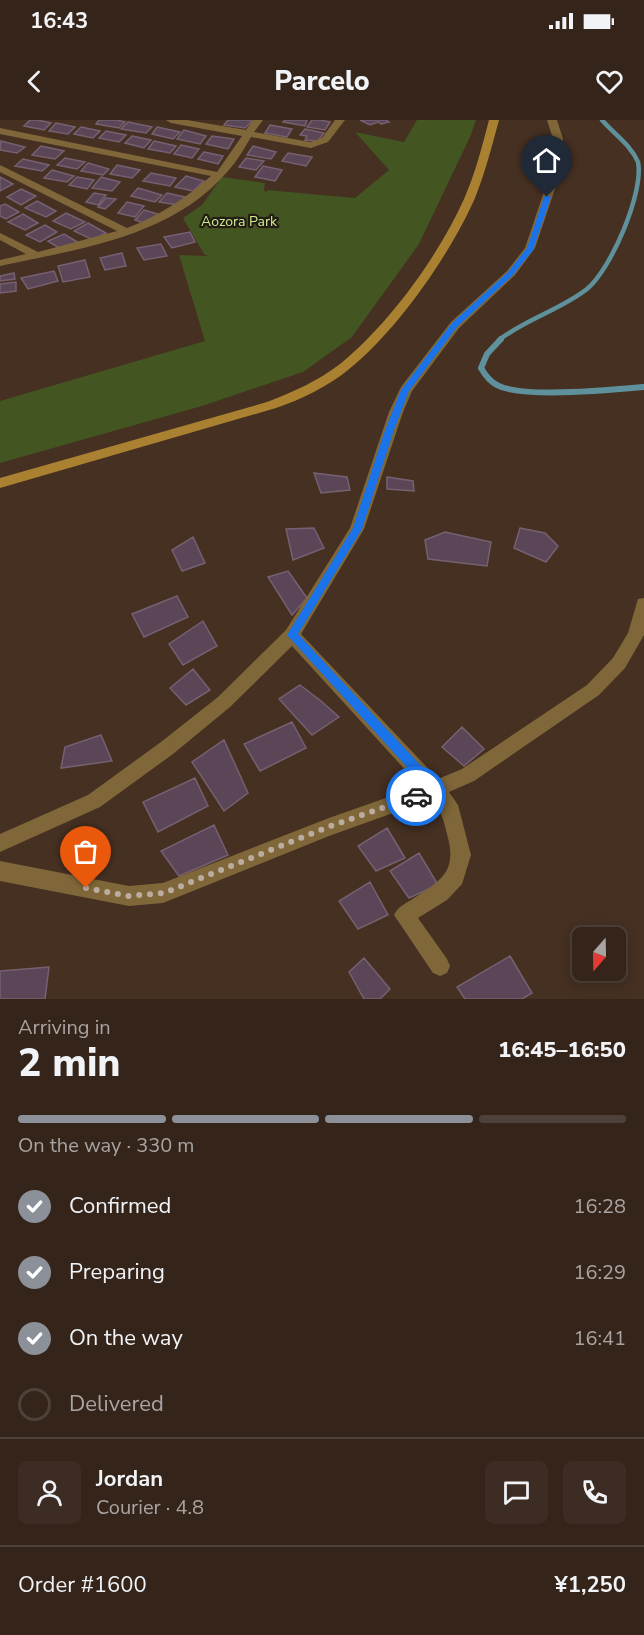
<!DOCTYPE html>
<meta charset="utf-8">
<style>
:root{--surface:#34241a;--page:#3c2c23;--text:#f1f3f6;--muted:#a9a4a2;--line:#4e4139;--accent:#8c9099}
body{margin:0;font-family:"Nunito Sans",sans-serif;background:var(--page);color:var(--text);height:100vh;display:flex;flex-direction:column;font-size:22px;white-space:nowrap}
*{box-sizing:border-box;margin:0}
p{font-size:20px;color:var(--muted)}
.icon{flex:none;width:33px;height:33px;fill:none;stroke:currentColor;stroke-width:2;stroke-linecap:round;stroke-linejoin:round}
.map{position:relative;height:879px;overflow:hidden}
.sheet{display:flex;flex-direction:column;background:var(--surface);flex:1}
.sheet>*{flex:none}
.needle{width:39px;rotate:200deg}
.tools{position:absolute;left:572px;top:807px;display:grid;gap:12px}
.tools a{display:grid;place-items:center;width:54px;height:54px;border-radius:9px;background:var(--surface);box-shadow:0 3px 15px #0003,0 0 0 2px var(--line);font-size:30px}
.pin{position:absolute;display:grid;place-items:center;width:51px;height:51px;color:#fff;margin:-62px -26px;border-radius:50% 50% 50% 0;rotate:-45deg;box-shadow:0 0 6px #0007}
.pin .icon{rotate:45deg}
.courier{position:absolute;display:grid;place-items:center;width:60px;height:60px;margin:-30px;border:4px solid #1a73e8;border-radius:50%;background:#fff;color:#222;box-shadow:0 2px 8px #0007}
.headline em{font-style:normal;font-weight:800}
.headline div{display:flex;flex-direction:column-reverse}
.headline{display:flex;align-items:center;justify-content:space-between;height:102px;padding:0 18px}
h1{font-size:39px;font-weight:800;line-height:45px}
.bar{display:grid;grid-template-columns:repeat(4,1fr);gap:9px 6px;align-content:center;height:72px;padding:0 18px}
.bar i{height:8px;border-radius:4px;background:var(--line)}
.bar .selected{background:var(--accent)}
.bar p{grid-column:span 4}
.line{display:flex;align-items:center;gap:15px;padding:0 18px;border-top:2px solid var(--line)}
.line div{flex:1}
.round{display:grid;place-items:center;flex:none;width:63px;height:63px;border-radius:9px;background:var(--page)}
ol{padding:0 18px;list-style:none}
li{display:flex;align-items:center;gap:18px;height:66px}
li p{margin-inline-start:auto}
li .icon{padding:6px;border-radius:50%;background:var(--accent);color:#fff;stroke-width:4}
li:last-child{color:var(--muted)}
li i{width:33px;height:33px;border:3px solid var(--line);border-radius:50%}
.status{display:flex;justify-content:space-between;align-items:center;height:42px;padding:0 30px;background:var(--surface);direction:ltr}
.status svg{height:16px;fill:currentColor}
header{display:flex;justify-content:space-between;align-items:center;height:78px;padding:0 18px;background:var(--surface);font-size:27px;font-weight:800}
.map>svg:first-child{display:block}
</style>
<div class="status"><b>16:43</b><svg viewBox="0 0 49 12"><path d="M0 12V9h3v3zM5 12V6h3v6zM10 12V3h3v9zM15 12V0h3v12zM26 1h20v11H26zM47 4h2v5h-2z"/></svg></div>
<header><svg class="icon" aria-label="back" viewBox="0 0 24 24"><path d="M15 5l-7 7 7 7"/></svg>Parcelo<svg class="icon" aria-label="heart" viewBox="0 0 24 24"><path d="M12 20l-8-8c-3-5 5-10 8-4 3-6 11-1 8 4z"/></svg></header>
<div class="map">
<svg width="644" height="879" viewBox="0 0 644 879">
<rect width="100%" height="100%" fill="#453022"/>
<!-- green -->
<path fill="#435520" d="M417,0H476L470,17L419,124L352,217L303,252L202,286L0,343V281L205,221L179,135L208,136L204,134L183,98L202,85L222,57L265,63L264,70L267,73V70L355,78L389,50L355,12L404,22Z"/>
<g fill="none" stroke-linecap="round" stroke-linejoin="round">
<!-- stream-far1 -->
<path stroke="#5f919c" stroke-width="4.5" d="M499,220C526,199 560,190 587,169C611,149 644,73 638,42C631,25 614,14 602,0"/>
<!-- stream -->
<path stroke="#5f919c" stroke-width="6" d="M501,219L487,234L481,248C485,255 489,261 497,265C522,279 613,270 644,267"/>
</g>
<!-- building -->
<path fill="#5b4657" stroke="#766071" stroke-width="1.5" d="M30,0H38L51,3L44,10L24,6Z
M99,0H117L125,2L119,8L96,4Z
M228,0H249L252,1L245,8L224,5Z
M285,0H307L305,6L283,2Z
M312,0H320L330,2L325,10L307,7Z
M360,0H386L389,2L381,4L378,2L370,5Z
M128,2L152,7L146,13L121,9Z
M56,3L75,7L68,14L49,11Z
M270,5L292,9L287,17L265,13Z
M81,7L100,11L93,18L74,14Z
M157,7L180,12L173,19L152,14Z
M305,9L324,13L318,21L305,20L307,16L300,15Z
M184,10L206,16L200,24L177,19Z
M106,11L126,15L119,22L99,18Z
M132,16L151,20L144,28L125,23Z
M212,16L234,19L228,29L206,24Z
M1,21L25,27L17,33L0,30Z
M154,21L176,26L170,33L148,29Z
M181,25L199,29L192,38L174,34Z
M41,26L64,31L55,39L32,35Z
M253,26L276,32L271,39L247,35Z
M204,32L223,36L218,44L198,39Z
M288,33L312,37L306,46L282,41Z
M65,38L85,42L77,49L57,45Z
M246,38L264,41L256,50L239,47Z
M23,39L49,45L42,51L15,46Z
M88,43L109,49L103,55L81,51Z
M117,45L140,50L132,58L110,54Z
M263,46L282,50L275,61L255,57Z
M52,50L74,56L67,62L44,58Z
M151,53L176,58L170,66L143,61Z
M186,56L204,61L193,71L175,67Z
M0,57L13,64L0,71Z
M77,57L94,60L87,69L69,65Z
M101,57L120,62L112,71L92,68Z
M138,68L162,75L155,82L131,76Z
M21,69L36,76L21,85L7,77Z
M94,73L106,75L98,85L86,82Z
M167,73L185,77L178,85L159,82Z
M106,78L116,79L105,89L98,87Z
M37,81L56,91L46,97L25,88Z
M127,82L144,86L135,97L118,93Z
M5,84L19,92L6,99L0,96V86Z
M144,90L158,94L146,104L135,100Z
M66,93L85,102L71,109L53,101Z
M23,94L38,103L25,110L8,102Z
M88,103L106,113L93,120L74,111Z
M45,105L57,112L40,122L26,115Z
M190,112L195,122L172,128L164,117Z
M64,114L79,123L59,128L48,121Z
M161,124L167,136L144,140L137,128Z
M122,133L126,146L105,150L100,138Z
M85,140L90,157L63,162L58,146Z
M54,151L58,161L28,169L21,158Z
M14,153L15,159L0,161V156Z
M16,162V171L0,173V164Z
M314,353L347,357L350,370L321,373Z
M387,357L413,361L414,371L387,369Z
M314,408L324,428L293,440L286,409Z
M520,408L545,413L558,426L546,442L514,428Z
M445,412L491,422L487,446L428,439L425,420Z
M193,417L205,443L182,451L172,430Z
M288,451L307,478L292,495L268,457Z
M177,476L188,497L144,517L132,494Z
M203,501L217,526L183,545L169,524Z
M193,549L210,570L186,585L170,568Z
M300,565L321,581L339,597L312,615L279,579Z
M292,602L306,628L260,651L244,624Z
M462,607L484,629L464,646L442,627Z
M101,615L112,641L61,648L65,627Z
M224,620L248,673L224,691L192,642Z
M195,658L208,686L158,712L143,682Z
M214,705L228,735L179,756L161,731Z
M387,708L405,738L376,751L358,726Z
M419,733L438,765L409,778L390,751Z
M370,762L388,795L358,809L339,781Z
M510,836L532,873L522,879H465L457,867Z
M364,838L390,869L380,879H364L349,852Z
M49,847L45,879H0V851Z"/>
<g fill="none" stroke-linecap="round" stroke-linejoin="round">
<!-- street -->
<path fill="#806739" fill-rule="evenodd" d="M166,0H187L246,10L253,0H263L254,12L310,22L322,18L335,0H345L328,22L311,28L251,17C244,29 237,41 228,51C172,117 79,129 0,146V140L26,134L0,120V113L38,132L117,111L0,52V45L127,108C159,96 186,78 211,56L0,14V8L217,52L242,16L171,3Z
M547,0H557L563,19L562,48L535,128L515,155L459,208L412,271L403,292L364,409L301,514L438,659L462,649L587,565L613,538L628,513L638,479L644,478V515L625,548L599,575L474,661L449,672L458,685L471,735L462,764L447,780L418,798L447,839L450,846L447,853L440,856L433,853L394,795C398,787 404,784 411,780C439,762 457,753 448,718C444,702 442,691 432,679L329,716L163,783L129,786L0,761V741L129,766L163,763L329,698L420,666L292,526L230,587L173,634L100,687L0,732V714L88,675L161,622L218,577L286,510L350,408L389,292L401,267L451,202L507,151L525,128L552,48L553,19Z"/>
<!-- secondary -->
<path fill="#aa8131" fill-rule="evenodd" d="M489,0H499C492,26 485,53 475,78C450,135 396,212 348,250C327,267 302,279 276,288L0,368V358L267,282C293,272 318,261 340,244C389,204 438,137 464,79C475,54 482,27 489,0Z"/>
</g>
<!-- route -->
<path fill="#1a73e8" d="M547,75L551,77L533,130L513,155L457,207L409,271L394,310L362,409L298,514L439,665V673L416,681L412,679V672L425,667L287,515L353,408L385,310L401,270L452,203L508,152L527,128L544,77Z"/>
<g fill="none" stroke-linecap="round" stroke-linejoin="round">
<!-- done -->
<path stroke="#bbaca1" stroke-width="6" stroke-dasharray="0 10.8" d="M86,768L129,776L164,773L328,707L416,676"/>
</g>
<g text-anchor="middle" stroke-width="4.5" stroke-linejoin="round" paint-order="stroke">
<!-- far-park labels -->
<g font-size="14" fill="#c9ed8d" stroke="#241b14">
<text x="239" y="106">Aozora Park</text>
</g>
</g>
</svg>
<div class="tools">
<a><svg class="needle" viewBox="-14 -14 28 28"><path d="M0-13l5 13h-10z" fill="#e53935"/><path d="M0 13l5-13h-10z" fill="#a9a4a2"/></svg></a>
</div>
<div class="pin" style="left:86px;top:768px;background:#ea580c"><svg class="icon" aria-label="bag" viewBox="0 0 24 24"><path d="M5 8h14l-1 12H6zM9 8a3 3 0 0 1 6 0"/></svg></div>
<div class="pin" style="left:547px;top:77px;background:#1f2937"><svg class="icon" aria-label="home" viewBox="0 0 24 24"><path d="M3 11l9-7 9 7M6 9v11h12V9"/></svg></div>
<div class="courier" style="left:416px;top:676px"><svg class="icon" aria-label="car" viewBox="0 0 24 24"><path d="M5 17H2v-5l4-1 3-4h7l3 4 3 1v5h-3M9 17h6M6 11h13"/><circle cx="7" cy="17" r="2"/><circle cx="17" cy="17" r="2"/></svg></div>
</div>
<section class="sheet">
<div class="headline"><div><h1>2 min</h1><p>Arriving in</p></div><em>16:45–16:50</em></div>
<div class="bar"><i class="selected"></i><i class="selected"></i><i class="selected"></i><i></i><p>On the way · 330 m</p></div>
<ol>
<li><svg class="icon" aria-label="check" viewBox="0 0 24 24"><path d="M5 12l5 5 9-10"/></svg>Confirmed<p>16:28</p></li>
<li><svg class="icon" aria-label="check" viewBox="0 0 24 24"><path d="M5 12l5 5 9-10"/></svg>Preparing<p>16:29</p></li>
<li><svg class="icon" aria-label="check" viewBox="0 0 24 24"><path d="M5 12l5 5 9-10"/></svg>On the way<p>16:41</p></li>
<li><i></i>Delivered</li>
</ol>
<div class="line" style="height:108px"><a class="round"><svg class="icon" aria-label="person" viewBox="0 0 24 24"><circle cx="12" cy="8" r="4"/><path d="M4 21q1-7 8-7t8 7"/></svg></a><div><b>Jordan</b><p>Courier · 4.8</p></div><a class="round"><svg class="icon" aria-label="chat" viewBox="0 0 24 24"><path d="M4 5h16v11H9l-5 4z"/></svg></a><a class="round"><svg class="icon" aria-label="phone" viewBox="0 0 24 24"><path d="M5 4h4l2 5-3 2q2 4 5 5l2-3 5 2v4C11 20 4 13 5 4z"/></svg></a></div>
<div class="line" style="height:78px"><div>Order #1600</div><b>¥1,250</b></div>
</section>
